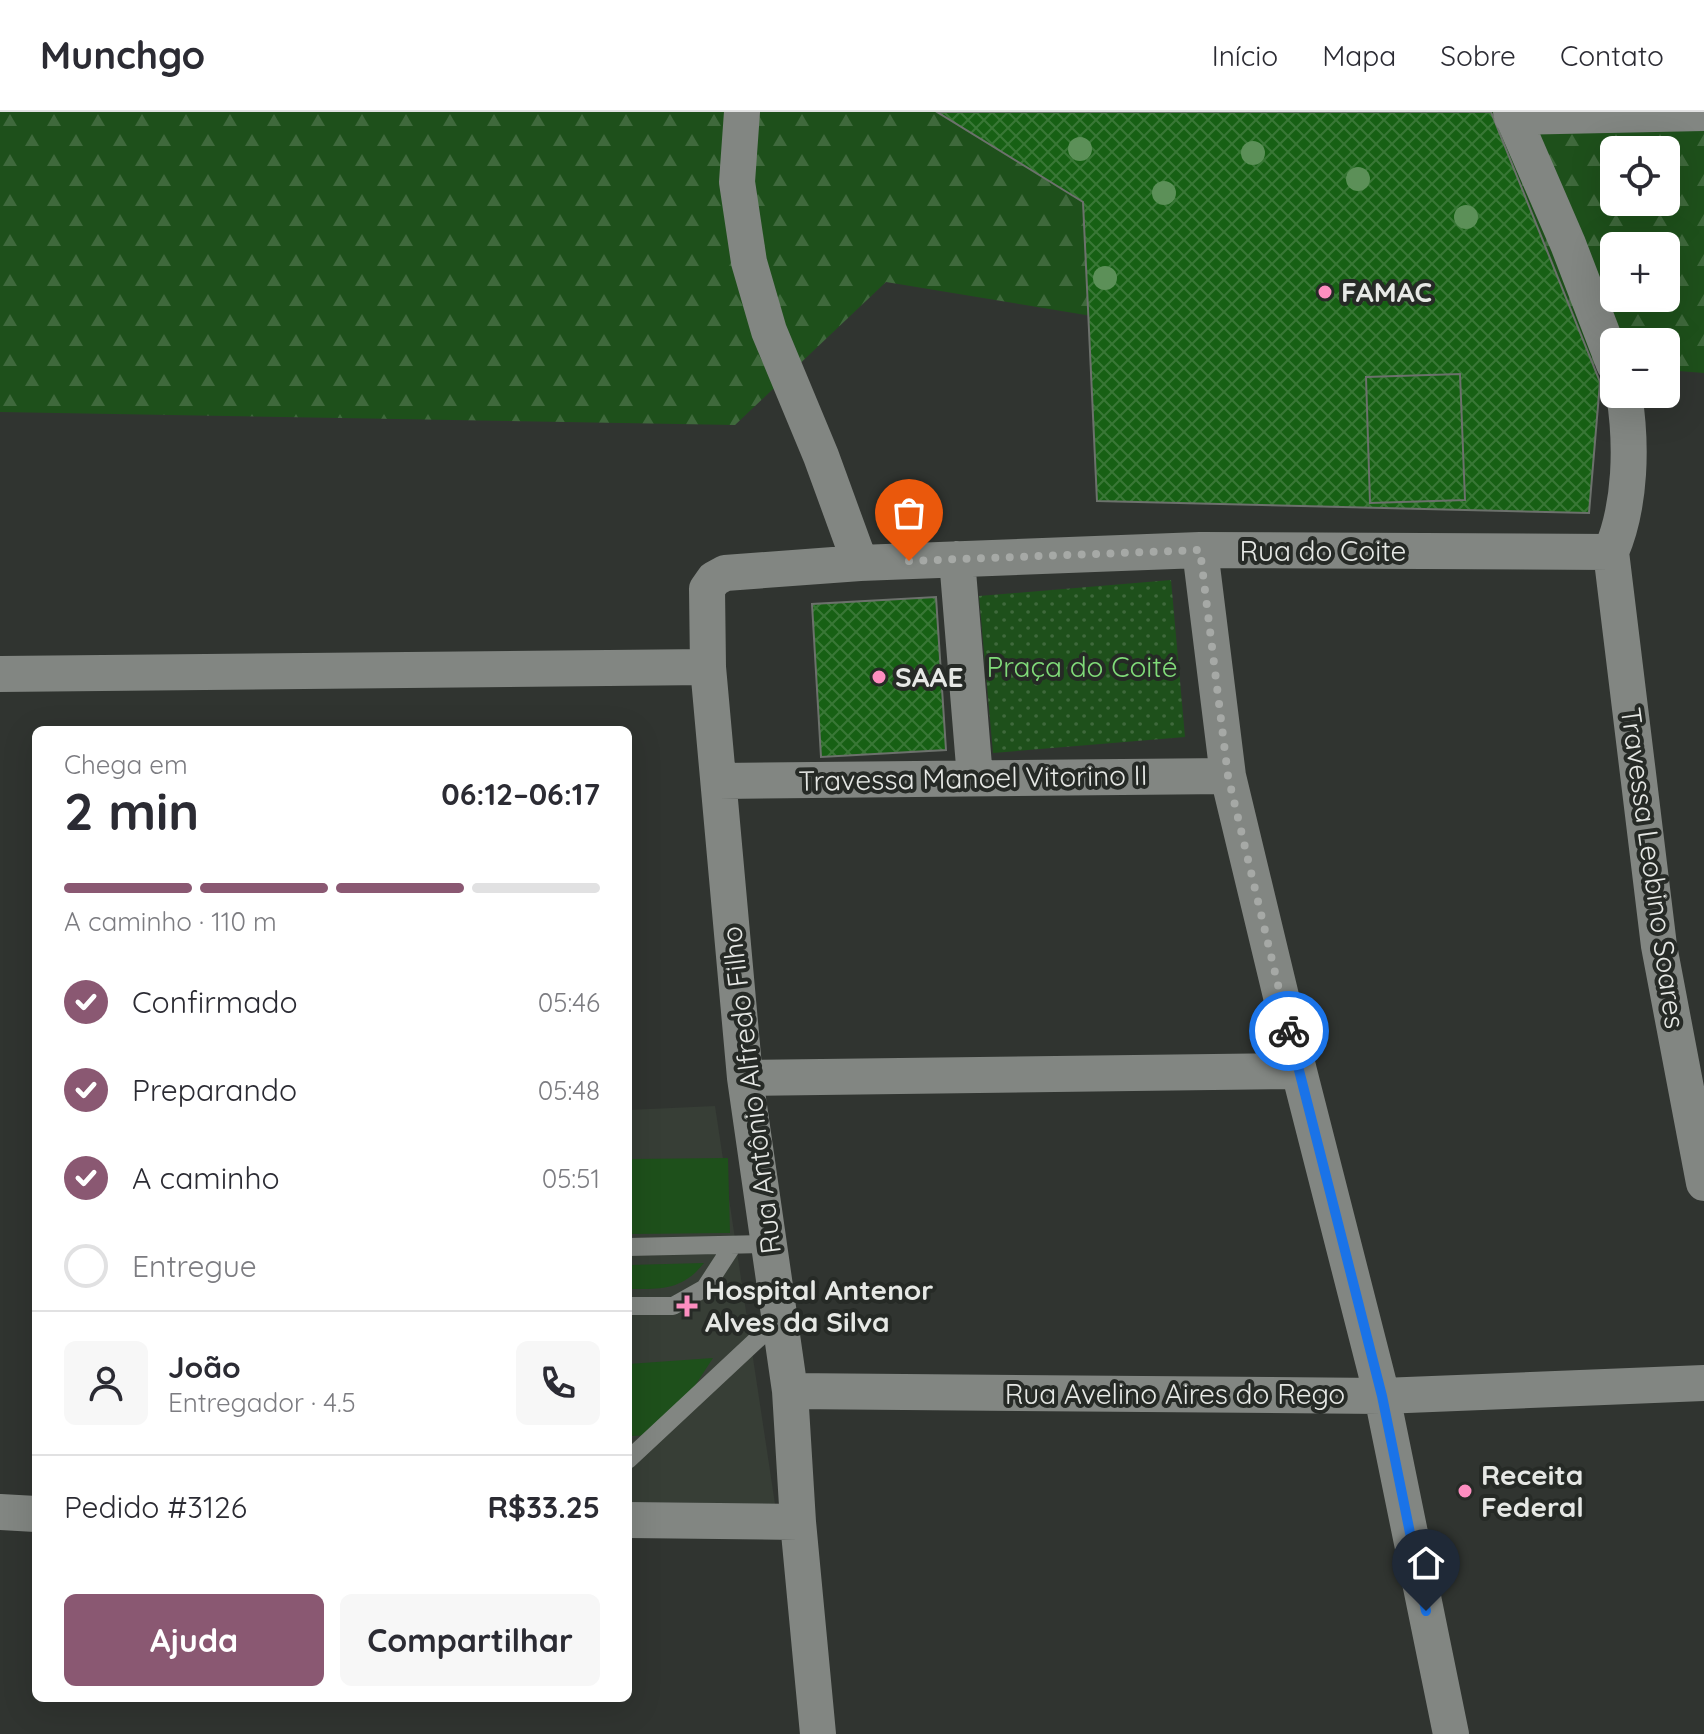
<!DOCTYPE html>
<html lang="pt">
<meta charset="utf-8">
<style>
:root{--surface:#fff;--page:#f7f7f7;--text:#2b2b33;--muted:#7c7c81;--line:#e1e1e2;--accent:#8a5872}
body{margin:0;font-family:Quicksand,sans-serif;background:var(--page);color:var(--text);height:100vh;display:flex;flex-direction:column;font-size:30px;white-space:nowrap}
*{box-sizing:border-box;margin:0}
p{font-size:26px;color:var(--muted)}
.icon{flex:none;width:44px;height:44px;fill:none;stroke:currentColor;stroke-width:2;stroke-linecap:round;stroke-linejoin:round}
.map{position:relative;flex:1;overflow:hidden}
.drawer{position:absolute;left:32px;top:614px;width:600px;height:976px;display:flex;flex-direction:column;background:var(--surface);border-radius:12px;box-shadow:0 8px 32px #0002}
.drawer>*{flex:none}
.buttons{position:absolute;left:1600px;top:24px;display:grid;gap:16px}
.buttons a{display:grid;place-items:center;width:80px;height:80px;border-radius:12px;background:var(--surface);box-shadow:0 8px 32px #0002;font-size:40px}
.pin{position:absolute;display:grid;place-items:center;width:68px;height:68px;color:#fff;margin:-82px -34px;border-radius:50% 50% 50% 0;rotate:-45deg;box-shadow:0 0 8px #0007}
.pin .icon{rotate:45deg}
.courier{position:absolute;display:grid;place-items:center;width:80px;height:80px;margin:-40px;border:6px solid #1a73e8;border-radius:50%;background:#fff;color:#222;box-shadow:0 2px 10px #0007}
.summary em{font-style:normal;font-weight:700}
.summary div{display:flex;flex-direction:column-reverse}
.summary{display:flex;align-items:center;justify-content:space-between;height:136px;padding:0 32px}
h1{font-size:52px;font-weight:700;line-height:60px}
.bar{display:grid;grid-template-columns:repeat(4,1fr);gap:12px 8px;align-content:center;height:96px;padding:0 32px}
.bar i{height:10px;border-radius:6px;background:var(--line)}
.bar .on{background:var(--accent)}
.bar p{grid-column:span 4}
.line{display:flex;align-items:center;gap:20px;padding:0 32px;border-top:2px solid var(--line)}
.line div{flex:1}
.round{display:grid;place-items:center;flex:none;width:84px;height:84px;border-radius:12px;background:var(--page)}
ol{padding:0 32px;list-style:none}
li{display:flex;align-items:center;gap:24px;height:88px}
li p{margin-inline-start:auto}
li .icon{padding:8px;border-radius:50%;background:var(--accent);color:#fff;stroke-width:4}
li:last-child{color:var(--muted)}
li i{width:44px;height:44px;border:4px solid var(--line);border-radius:50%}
.cta{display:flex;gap:16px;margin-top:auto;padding:16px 32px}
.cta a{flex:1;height:92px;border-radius:12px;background:var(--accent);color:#fff;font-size:32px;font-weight:700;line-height:92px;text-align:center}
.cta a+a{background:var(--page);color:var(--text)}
header{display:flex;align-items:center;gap:48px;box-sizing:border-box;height:112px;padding:0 40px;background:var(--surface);border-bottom:2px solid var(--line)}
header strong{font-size:38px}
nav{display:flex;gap:44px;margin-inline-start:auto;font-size:28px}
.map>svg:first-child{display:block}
</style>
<header>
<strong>Munchgo</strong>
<nav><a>Início</a><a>Mapa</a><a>Sobre</a><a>Contato</a></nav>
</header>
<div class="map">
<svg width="1704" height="1622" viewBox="0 0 1704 1622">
<defs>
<pattern id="forest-firs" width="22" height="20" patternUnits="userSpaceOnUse" patternTransform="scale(2)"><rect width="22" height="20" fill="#1e501b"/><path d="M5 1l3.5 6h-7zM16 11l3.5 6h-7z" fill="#3f693c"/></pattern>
<pattern id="park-dots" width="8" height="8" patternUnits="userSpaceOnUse" patternTransform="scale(2)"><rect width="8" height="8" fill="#1e501b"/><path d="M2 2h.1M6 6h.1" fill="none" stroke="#3f693c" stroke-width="1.8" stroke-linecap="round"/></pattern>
<pattern id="building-cross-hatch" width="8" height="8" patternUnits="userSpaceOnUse" patternTransform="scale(2)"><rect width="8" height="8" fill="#176014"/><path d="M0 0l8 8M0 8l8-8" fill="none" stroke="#397736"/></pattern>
</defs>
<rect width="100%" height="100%" fill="#303430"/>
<!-- built -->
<path fill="#373e36" d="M715,994L775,1392L628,1390V998Z"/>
<!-- grass -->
<path fill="#1e501b" d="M728,1046L730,1121L628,1122V1047Z
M704,1151C682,1179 660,1177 628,1177V1153Z
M713,1246L663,1323L628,1324V1252Z"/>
<!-- forest -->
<path fill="url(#forest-firs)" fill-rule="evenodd" d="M0,0H1704V261L1666,258V230H1614V254L1207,223L886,170L735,313L0,300ZM1614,38H1666V90H1614ZM1614,134H1666V186H1614Z"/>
<!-- park -->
<path fill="url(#park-dots)" d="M1171,468L1185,625L993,641L979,484Z"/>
<!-- building -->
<path fill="url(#building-cross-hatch)" stroke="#6c716c" stroke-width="2" d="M937,0H1491L1600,270L1589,401L1097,389L1083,90Z
M1460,262L1465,388L1370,391L1366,265Z
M936,485L946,638L821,645L812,492Z"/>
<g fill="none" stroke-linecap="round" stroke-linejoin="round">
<!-- lane -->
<path stroke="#828682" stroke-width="18" d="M628,1135L769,1132
M628,1194H673L705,1176L733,1133
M628,1348L779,1207"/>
<!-- street -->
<path stroke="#828682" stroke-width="36" d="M742,0L737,70L749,150L769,219L821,344L860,451
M1511,0L1568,132L1614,252
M1512,5L1704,1
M1200,438L1228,664L1299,959L1382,1284L1451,1622
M1611,440L1659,834L1704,1071
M1611,440C1631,393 1632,332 1624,282
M957,447L975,666
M0,562L708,555
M719,669L1228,664
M745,966L1299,959
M790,1279L1382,1284L1704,1271
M0,1400L36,1402
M628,1408L798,1410
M818,1622L798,1410L790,1279L745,966L708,555L707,477L714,467L725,461L860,451L1200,438L1611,440"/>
</g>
<!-- trees -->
<g fill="#5c9058">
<circle cx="1080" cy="37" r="12"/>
<circle cx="1253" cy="41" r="12"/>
<circle cx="1358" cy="67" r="12"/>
<circle cx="1164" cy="81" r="12"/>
<circle cx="1466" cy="105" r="12"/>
<circle cx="1105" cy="166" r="12"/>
</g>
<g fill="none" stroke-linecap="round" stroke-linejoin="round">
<!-- done -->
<path stroke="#a6a9a6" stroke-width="8" stroke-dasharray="0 14.4" d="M909,449L1200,438L1228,664L1289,919"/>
<!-- route -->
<path stroke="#1a73e8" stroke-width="10" d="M1289,919L1382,1284L1426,1499"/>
</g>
<!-- markers -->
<g fill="#fd8ec0" stroke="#262a26" stroke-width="3">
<circle cx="1325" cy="180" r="8"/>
<circle cx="879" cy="565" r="8"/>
<path d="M683 1182h8v8h8v8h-8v8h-8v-8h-8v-8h8z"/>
<circle cx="1465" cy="1379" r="8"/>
</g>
<g text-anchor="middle" stroke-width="8" stroke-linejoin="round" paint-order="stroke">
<!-- poi labels -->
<g font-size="28" font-weight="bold" fill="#e6e8e5" stroke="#262a26" text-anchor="start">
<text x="1341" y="190">FAMAC</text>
<text x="895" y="575">SAAE</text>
<text x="705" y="1188">Hospital Antenor<tspan x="705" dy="32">Alves da Silva</tspan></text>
<text x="1481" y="1373">Receita<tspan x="1481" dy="32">Federal</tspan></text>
</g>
<!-- street labels -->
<g font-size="28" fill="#e6e8e5" stroke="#262a26">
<text x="1323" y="449">Rua do Coite</text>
<text transform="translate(973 666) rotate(-1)" y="10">Travessa Manoel Vitorino II</text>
<text transform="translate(1653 756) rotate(82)" y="10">Travessa Leobino Soares</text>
<text transform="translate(751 978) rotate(-97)" y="10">Rua Antônio Alfredo Filho</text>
<text x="1175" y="1292">Rua Avelino Aires do Rego</text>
</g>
<!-- park labels -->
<g font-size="28" fill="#80db79" stroke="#262a26">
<text x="1082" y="565">Praça do Coité</text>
</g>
</g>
</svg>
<div class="buttons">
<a><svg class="icon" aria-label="locate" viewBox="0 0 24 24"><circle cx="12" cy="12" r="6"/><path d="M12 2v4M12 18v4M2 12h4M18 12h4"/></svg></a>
<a>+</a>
<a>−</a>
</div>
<div class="pin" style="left:909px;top:449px;background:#ea580c"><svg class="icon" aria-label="bag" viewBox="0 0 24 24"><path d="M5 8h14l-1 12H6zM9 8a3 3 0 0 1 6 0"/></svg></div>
<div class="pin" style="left:1426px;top:1499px;background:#1f2937"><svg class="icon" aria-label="home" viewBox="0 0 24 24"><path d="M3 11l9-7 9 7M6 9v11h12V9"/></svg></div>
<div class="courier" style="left:1289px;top:919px"><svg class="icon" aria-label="bike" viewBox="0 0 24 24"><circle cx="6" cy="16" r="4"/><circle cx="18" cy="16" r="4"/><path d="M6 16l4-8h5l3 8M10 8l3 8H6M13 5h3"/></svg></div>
<section class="drawer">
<div class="summary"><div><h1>2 min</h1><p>Chega em</p></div><em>06:12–06:17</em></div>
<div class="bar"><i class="on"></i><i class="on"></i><i class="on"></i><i></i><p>A caminho · 110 m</p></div>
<ol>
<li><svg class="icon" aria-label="check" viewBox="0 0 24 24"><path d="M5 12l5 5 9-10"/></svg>Confirmado<p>05:46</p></li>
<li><svg class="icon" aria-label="check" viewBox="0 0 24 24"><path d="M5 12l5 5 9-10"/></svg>Preparando<p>05:48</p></li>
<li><svg class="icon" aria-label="check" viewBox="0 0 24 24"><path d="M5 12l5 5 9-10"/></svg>A caminho<p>05:51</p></li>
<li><i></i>Entregue</li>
</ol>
<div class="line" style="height:144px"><a class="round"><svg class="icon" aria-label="person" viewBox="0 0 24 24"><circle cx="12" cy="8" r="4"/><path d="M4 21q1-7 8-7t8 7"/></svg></a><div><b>João</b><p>Entregador · 4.5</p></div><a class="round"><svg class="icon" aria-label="phone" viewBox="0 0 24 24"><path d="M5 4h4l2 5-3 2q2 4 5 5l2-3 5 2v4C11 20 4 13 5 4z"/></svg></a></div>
<div class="line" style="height:104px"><div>Pedido #3126</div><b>R$33.25</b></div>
<div class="cta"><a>Ajuda</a><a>Compartilhar</a></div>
</section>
</div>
